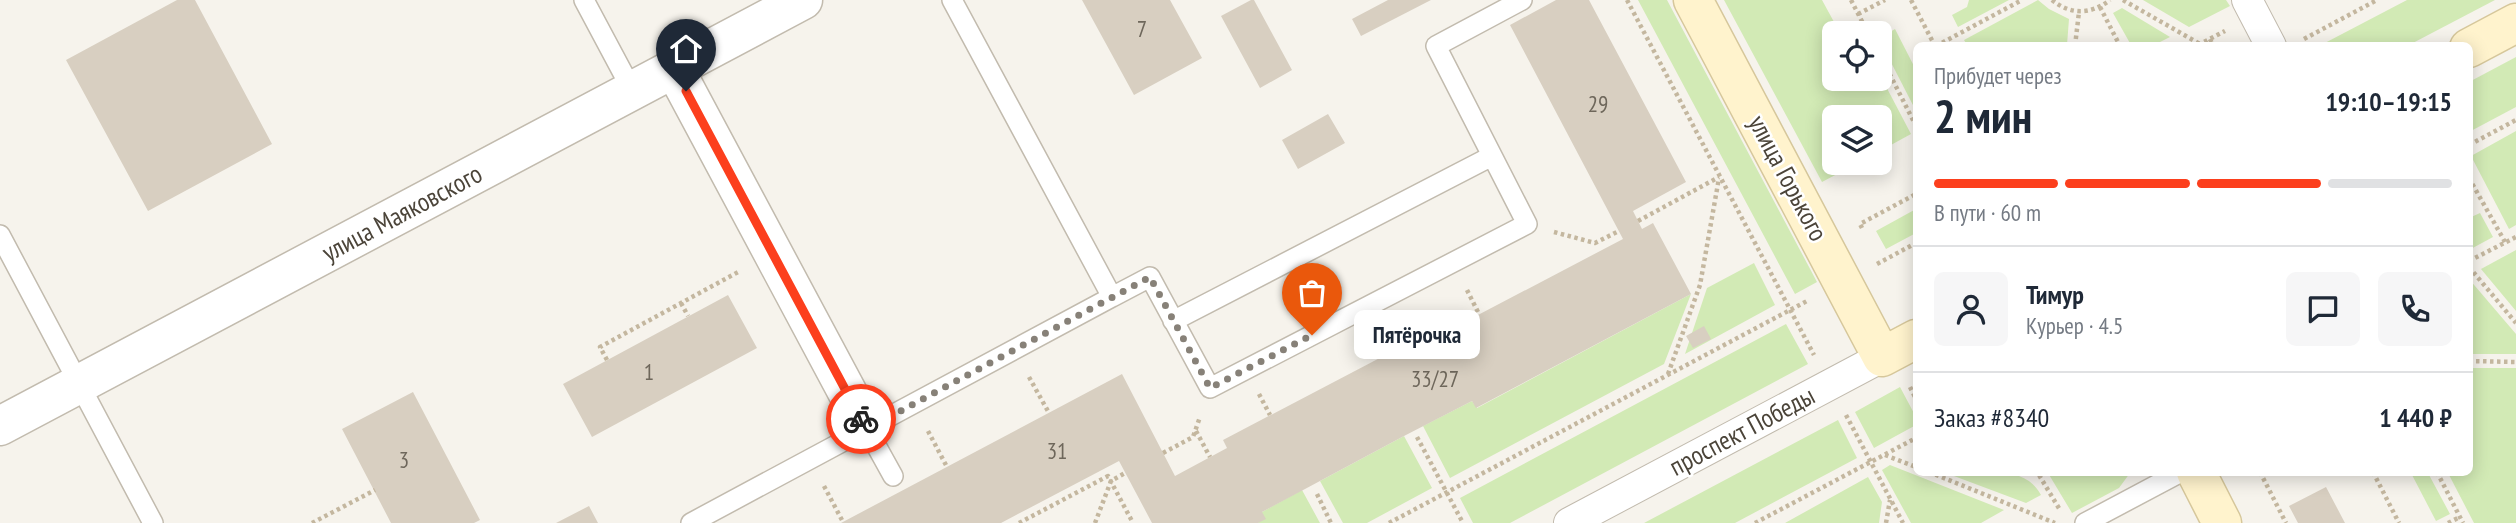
<!DOCTYPE html>
<html lang="ru">
<meta charset="utf-8">
<style>
:root{--surface:#fff;--page:#f6f6f7;--text:#1f2937;--muted:#747a83;--line:#e0e1e3;--accent:#fc3f1d}
body{margin:0;font-family:"PT Sans Narrow",sans-serif;background:var(--page);color:var(--text);height:100vh;display:flex;flex-direction:column;font-size:26px;white-space:nowrap}
*{box-sizing:border-box;margin:0}
p{font-size:23px;color:var(--muted)}
.icon{flex:none;width:38px;height:38px;fill:none;stroke:currentColor;stroke-width:2;stroke-linecap:round;stroke-linejoin:round}
.map{position:relative;flex:1;overflow:hidden}
.drawer{position:absolute;left:1913px;top:42px;width:560px;height:434px;display:flex;flex-direction:column;background:var(--surface);border-radius:10px;box-shadow:0 4px 18px #0003}
.drawer>*{flex:none}
.controls{position:absolute;left:1822px;top:21px;display:grid;gap:14px}
.controls a{display:grid;place-items:center;width:70px;height:70px;border-radius:10px;background:var(--surface);box-shadow:0 4px 18px #0003;font-size:35px}
.pin{position:absolute;display:grid;place-items:center;width:60px;height:60px;color:#fff;margin:-72px -30px;border-radius:50% 50% 50% 0;rotate:-45deg;box-shadow:0 0 7px #0007}
.pin .icon{rotate:45deg}
.courier{position:absolute;display:grid;place-items:center;width:70px;height:70px;margin:-35px;border:5px solid #fc3f1d;border-radius:50%;background:#fff;color:#222;box-shadow:0 2px 9px #0007}
.bubble{position:absolute;height:49px;border-radius:10px;background:var(--surface);box-shadow:0 4px 18px #0003;font-size:23px;font-weight:700;line-height:49px;text-align:center}
.head em{font-style:normal;font-weight:700}
.head div{display:flex;flex-direction:column-reverse}
.head{display:flex;align-items:center;justify-content:space-between;height:119px;padding:0 21px}
h1{font-size:46px;font-weight:700;line-height:52px}
.bar{display:grid;grid-template-columns:repeat(4,1fr);gap:10px 7px;align-content:center;height:84px;padding:0 21px}
.bar i{height:9px;border-radius:5px;background:var(--line)}
.bar .current{background:var(--accent)}
.bar p{grid-column:span 4}
.line{display:flex;align-items:center;gap:18px;padding:0 21px;border-top:2px solid var(--line)}
.line div{flex:1}
.round{display:grid;place-items:center;flex:none;width:74px;height:74px;border-radius:10px;background:var(--page)}
.map>svg:first-child{display:block}
</style>
<div class="map">
<svg width="2516" height="523" viewBox="0 0 2516 523">
<rect width="100%" height="100%" fill="#f6f3ec"/>
<!-- green -->
<path fill="#d2eab5" d="M1638,0H1667L1817,282L1795,294Z
M1724,0H1822L1840,33H1834V79H1880V75L1911,134L1880,151V117H1834V163H1858L1822,182Z
M1969,0H2009L1958,27L1952,15L1967,7Z
M2038,0L2049,9L2069,19L2067,45H1967L1964,40Z
M2143,0H2226L2230,6L2189,27Z
M2407,0H2495L2409,45H2321Z
M2122,8L2170,37L2154,45H2131L2113,13Z
M1895,29L1916,70V111L1880,41V38Z
M2516,57V107L2469,132V82Z
M2516,131V225L2509,229L2471,156Z
M1916,209V233L1886,249L1876,231Z
M2480,213L2493,237L2469,250V218Z
M2516,250V311L2481,269Z
M1754,263L1775,305L1685,354L1707,288Z
M2469,279L2516,334V354H2469Z
M1691,294L1664,364L1450,478L1423,426L1472,401L1477,408Z
M1786,324L1808,364L1510,523H1473L1460,498Z
M2469,368H2516V523H2474L2448,473L2469,472Z
M1900,387L1916,417V425L1874,448L1855,412Z
M1838,420L1857,458L1735,523H1644Z
M1404,436L1432,488L1367,523H1343L1320,481Z
M1890,465L2004,510L1981,523H1911L1882,470Z
M1960,472C1988,472 2026,466 2041,495L2026,503L1954,476Z
M2048,473H2130L2119,488L2072,513Z
M2411,473H2428L2450,514L2436,521Z
M1868,477L1882,502L1879,523H1785Z
M1302,490L1320,523H1258L1262,512Z"/>
<!-- building -->
<path fill="#d8cfc1" d="M177,0H195L272,144L148,211L66,60Z
M1082,0H1170L1202,58L1134,95Z
M1251,0H1254L1292,70L1260,88L1221,16Z
M1388,0H1431L1361,36L1352,19Z
M1556,0H1589L1686,182L1633,211L1642,229L1653,223L1691,294L1476,408L1472,401L1404,436L1262,512L1266,519L1258,523H1152L1119,461L1001,523H841L1122,374L1175,476L1227,448L1223,440L1435,329L1438,336L1623,239L1510,25Z
M1328,114L1345,143L1298,169L1282,140Z
M728,295L757,348L592,437L563,384Z
M1704,326L1711,339L1693,348L1686,336Z
M413,392L480,520L474,523H391L342,429Z
M2326,487L2345,523H2298L2289,506Z
M589,506L598,523H556Z"/>
<g fill="none" stroke-linecap="round" stroke-linejoin="round">
<defs>
<path id="service" d="M584,0L632,90
M0,235L153,523
M1112,297L1150,277L1210,388L1527,224L1436,46L1522,0
M1173,321L1492,156
M867,429L893,476
M691,523L1112,297L952,0
M2085,523L2181,472"/>
<path id="pedestrian" d="M2247,0L2271,46
M1569,523L1882,357"/>
<path id="minor" d="M674,68L867,429
M0,426L803,0"/>
<path id="secondary" d="M1693,0L1882,357L1916,339
M2469,48L2516,23
M2196,472L2222,523"/>
</defs>
<!-- service casing -->
<use href="#service" stroke="#c2bbae" stroke-width="22"/>
<!-- pedestrian casing -->
<use href="#pedestrian" stroke="#c2bbae" stroke-width="32"/>
<!-- minor casing -->
<use href="#minor" stroke="#c2bbae" stroke-width="41"/>
<!-- secondary casing -->
<use href="#secondary" stroke="#d6c79b" stroke-width="41"/>
<!-- path -->
<path stroke="#c4b79f" stroke-width="4.5" stroke-dasharray="3.5 3.5" stroke-linecap="butt" d="M1627,0L1814,355
M1851,0L1868,33
M1911,0L1935,46
M2052,0C2071,15 2090,15 2110,0
M2123,0L2200,44
M2100,7L2120,46
M1858,14L1885,0
M2210,39L2213,46
M2304,39L2377,0
M2198,45L2225,31
M1936,46L2022,0
M2075,46L2079,12
M1880,55L1916,126
M2469,145L2516,120
M2469,178L2505,242
M1638,221L1719,177
M1862,228L1860,224L1916,194
M1554,232L1595,243L1619,231
M2469,261L2516,237
M1877,264L1916,243
M2469,267L2516,323
M1467,290L1479,314
M681,303L688,316
M1370,337L1381,357
M607,360L600,347L740,271
M2469,361L2516,362
M1668,374L1700,285L1719,178
M1029,377L1049,413
M1910,387L1916,399
M1259,394L1270,415
M1846,415L1903,523
M928,431L947,467
M1196,431L1210,457
M1417,437L1463,523
M1163,453L1193,437L1200,417
M1885,455L1916,467
M1929,472L2055,523
M2033,472L2039,475L2060,510
M2260,472L2286,523
M2373,472L2399,523
M2437,472L2463,523
M824,486L843,522
M1317,494L1331,523
M312,523L375,490
M1019,523L1108,476L1133,523
M1095,523L1111,481L1125,473
M1389,523L1807,301
M1755,523L1916,438
M1886,523L1890,500
M2448,523L2460,517"/>
<!-- service -->
<use href="#service" stroke="#fff" stroke-width="19"/>
<!-- pedestrian -->
<use href="#pedestrian" stroke="#fff" stroke-width="30"/>
<!-- minor -->
<use href="#minor" stroke="#fff" stroke-width="38"/>
<!-- secondary -->
<use href="#secondary" stroke="#fff3cd" stroke-width="38"/>
</g>
<g fill="none" stroke-linecap="round" stroke-linejoin="round">
<!-- done -->
<path stroke="#878178" stroke-width="7" stroke-dasharray="0 12.6" d="M861,419L867,429L1150,277L1210,388L1312,335"/>
<!-- route -->
<path stroke="#fc3f1d" stroke-width="9" d="M686,91L861,419"/>
</g>
<g text-anchor="middle" stroke-width="5" stroke-linejoin="round" paint-order="stroke">
<!-- number labels -->
<g font-size="23" fill="#6e675b">
<text x="1142" y="37">7</text>
<text x="1598" y="112">29</text>
<text x="649" y="380">1</text>
<text x="1435" y="387">33/27</text>
<text x="1057" y="459">31</text>
<text x="404" y="468">3</text>
</g>
<!-- street labels -->
<g font-size="26" fill="#4b4439" stroke="#fff">
<text transform="translate(1788 178) rotate(62)" y="9">улица Горького</text>
<text transform="translate(402 213) rotate(-28)" y="9">улица Маяковского</text>
<text transform="translate(1742 431) rotate(-28)" y="9">проспект Победы</text>
</g>
</g>
</svg>
<div class="controls">
<a><svg class="icon" aria-label="locate" viewBox="0 0 24 24"><circle cx="12" cy="12" r="6"/><path d="M12 2v4M12 18v4M2 12h4M18 12h4"/></svg></a>
<a><svg class="icon" aria-label="layers" viewBox="0 0 24 24"><path d="M12 4l9 5-9 5-9-5zM3 14l9 5 9-5"/></svg></a>
</div>
<div class="pin" style="left:1312px;top:335px;background:#ea580c"><svg class="icon" aria-label="bag" viewBox="0 0 24 24"><path d="M5 8h14l-1 12H6zM9 8a3 3 0 0 1 6 0"/></svg></div>
<div class="pin" style="left:686px;top:91px;background:#1f2937"><svg class="icon" aria-label="home" viewBox="0 0 24 24"><path d="M3 11l9-7 9 7M6 9v11h12V9"/></svg></div>
<div class="courier" style="left:861px;top:419px"><svg class="icon" aria-label="bike" viewBox="0 0 24 24"><circle cx="6" cy="16" r="4"/><circle cx="18" cy="16" r="4"/><path d="M6 16l4-8h5l3 8M10 8l3 8H6M13 5h3"/></svg></div>
<div class="bubble" style="left:1354px;top:310px;width:126px">Пятёрочка</div>
<section class="drawer">
<div class="head"><div><h1>2 мин</h1><p>Прибудет через</p></div><em>19:10–19:15</em></div>
<div class="bar"><i class="current"></i><i class="current"></i><i class="current"></i><i></i><p>В пути · 60 m</p></div>
<div class="line" style="height:126px"><a class="round"><svg class="icon" aria-label="person" viewBox="0 0 24 24"><circle cx="12" cy="8" r="4"/><path d="M4 21q1-7 8-7t8 7"/></svg></a><div><b>Тимур</b><p>Курьер · 4.5</p></div><a class="round"><svg class="icon" aria-label="chat" viewBox="0 0 24 24"><path d="M4 5h16v11H9l-5 4z"/></svg></a><a class="round"><svg class="icon" aria-label="phone" viewBox="0 0 24 24"><path d="M5 4h4l2 5-3 2q2 4 5 5l2-3 5 2v4C11 20 4 13 5 4z"/></svg></a></div>
<div class="line" style="height:91px"><div>Заказ #8340</div><b>1 440 ₽</b></div>
</section>
</div>
